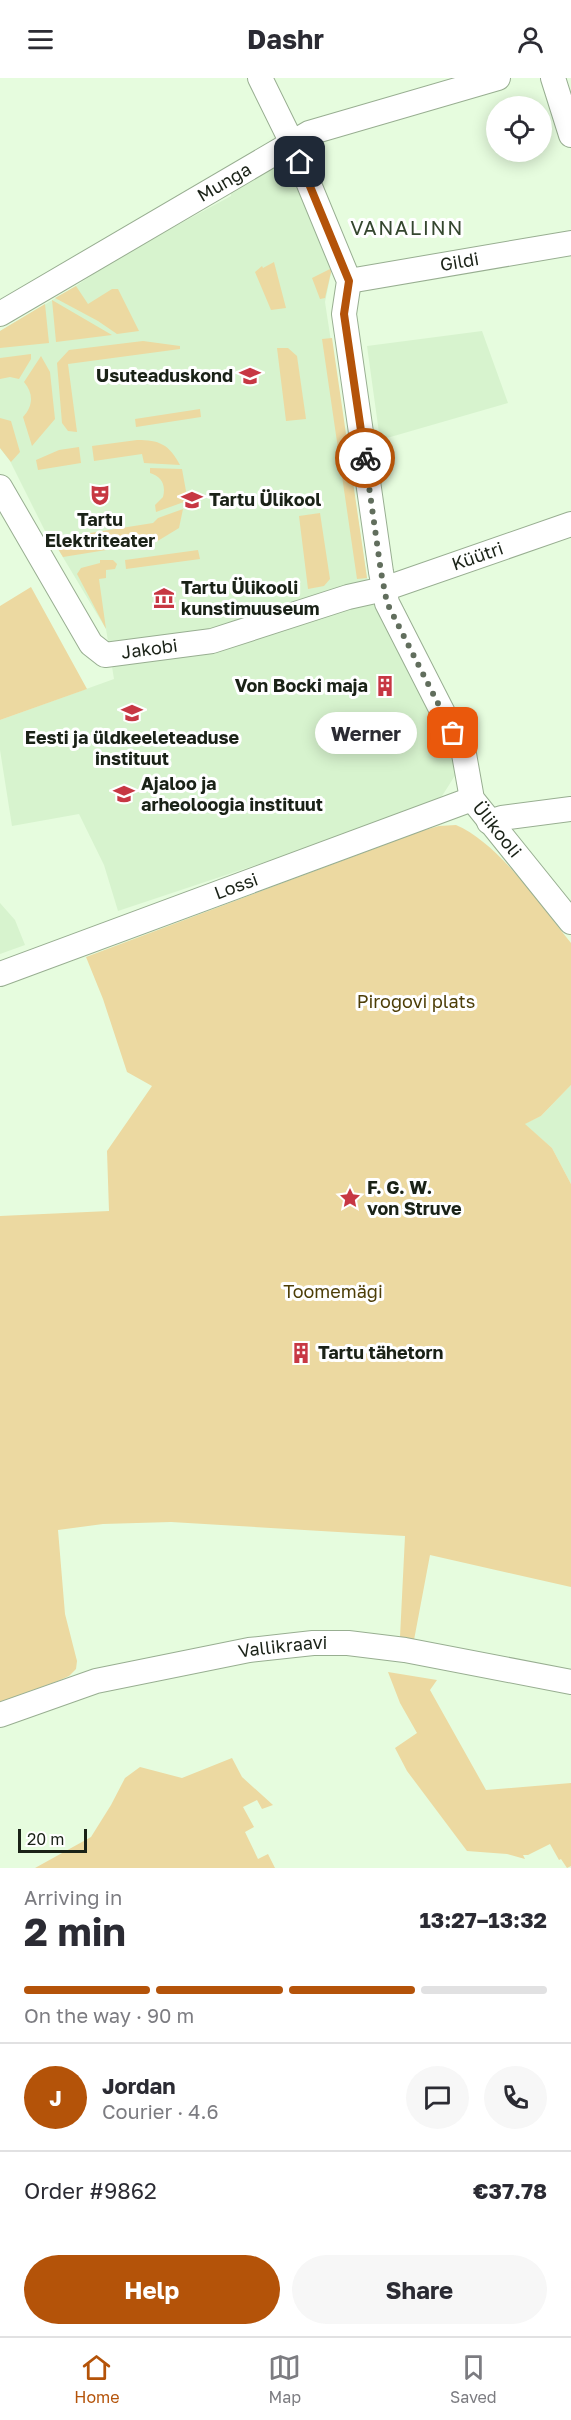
<!DOCTYPE html>
<meta charset="utf-8">
<style>
:root{--surface:#fff;--page:#f7f7f7;--text:#2b2b33;--muted:#7c7c81;--line:#e1e1e2;--accent:#b45309}
body{margin:0;font-family:"Golos Text",sans-serif;background:var(--page);color:var(--text);height:100vh;display:flex;flex-direction:column;font-size:22px;white-space:nowrap}
*{box-sizing:border-box;margin:0}
p{font-size:20px;color:var(--muted)}
.icon{flex:none;width:33px;height:33px;fill:none;stroke:currentColor;stroke-width:2;stroke-linecap:round;stroke-linejoin:round}
.map{position:relative;height:1790px;overflow:hidden}
.panel{display:flex;flex-direction:column;background:var(--surface);flex:1}
.panel>*{flex:none}
.controls{position:absolute;left:486px;top:18px;display:grid;gap:12px}
.controls a{display:grid;place-items:center;width:66px;height:66px;border-radius:50%;background:var(--surface);box-shadow:0 3px 15px #0003;font-size:30px}
.scale{position:absolute;left:18px;bottom:15px;width:69px;box-sizing:border-box;padding-left:6px;border:3px solid #1a2217;border-top:0;font-size:16px;line-height:21px;white-space:nowrap;color:#1a2217;-webkit-text-stroke:4px #fff;paint-order:stroke}
.pin{position:absolute;display:grid;place-items:center;width:51px;height:51px;color:#fff;margin:-26px;border-radius:12px;box-shadow:0 3px 9px #0006}
.courier{position:absolute;display:grid;place-items:center;width:60px;height:60px;margin:-30px;border:4px solid #b45309;border-radius:50%;background:#fff;color:#222;box-shadow:0 2px 8px #0007}
.bubble{position:absolute;height:42px;border-radius:21px;background:var(--surface);box-shadow:0 3px 15px #0003;font-size:20px;font-weight:700;line-height:42px;text-align:center}
.summary em{font-style:normal;font-weight:700}
.summary div{display:flex;flex-direction:column-reverse}
.summary{display:flex;align-items:center;justify-content:space-between;height:102px;padding:0 24px}
h1{font-size:39px;font-weight:700;line-height:45px}
.bar{display:grid;grid-template-columns:repeat(4,1fr);gap:9px 6px;align-content:center;height:72px;padding:0 24px}
.bar i{height:8px;border-radius:4px;background:var(--line)}
.bar .on{background:var(--accent)}
.bar p{grid-column:span 4}
.line{display:flex;align-items:center;gap:15px;padding:0 24px;border-top:2px solid var(--line)}
.line div{flex:1}
.round{display:grid;place-items:center;flex:none;width:63px;height:63px;border-radius:32px;background:var(--page)}
.primary-button{display:flex;gap:12px;margin-top:auto;padding:12px 24px}
.primary-button a{flex:1;height:69px;border-radius:36px;background:var(--accent);color:#fff;font-size:24px;font-weight:700;line-height:69px;text-align:center}
.primary-button a+a{background:var(--page);color:var(--text)}
header{display:flex;justify-content:space-between;align-items:center;height:78px;padding:0 24px;background:var(--surface);font-size:27px;font-weight:700}
.menu{display:flex;justify-content:space-around;align-items:center;height:84px;border-top:2px solid var(--line);background:var(--surface);font-size:16px;color:var(--muted)}
.menu a{display:grid;justify-items:center;gap:3px}
.menu .on{color:var(--accent)}
.map>svg:first-child{display:block}
</style>
<header><svg class="icon" aria-label="menu" viewBox="0 0 24 24"><path d="M4 6h16M4 12h16M4 18h16"/></svg>Dashr<svg class="icon" aria-label="person" viewBox="0 0 24 24"><circle cx="12" cy="8" r="4"/><path d="M4 21q1-7 8-7t8 7"/></svg></header>
<div class="map">
<svg width="571" height="1790" viewBox="0 0 571 1790">
<rect width="100%" height="100%" fill="#e6fcde"/>
<!-- built -->
<path fill="#d7f3ce" d="M284,85L321,161L319,162L332,190L325,224L367,500L458,684L456,696L442,718L422,729L376,747L118,833L104,787L79,736L12,748L0,672V642L114,601L106,551L52,461H49L10,383L0,370V253L76,208L115,181L231,118L230,112Z
M482,253L508,325L380,362L367,268Z
M0,825L15,842L25,867L0,876Z
M571,1007V1106L552,1070L524,1046L541,1038Z"/>
<!-- green -->
<path fill="#ecd9a1" d="M274,184L286,230L271,232L255,194L262,188L263,190Z
M332,190L325,220L320,221L312,200Z
M76,208L88,226L112,211H118L139,253L117,256L98,243L55,220Z
M52,222L112,257L56,264Z
M45,226L49,265L0,270V253Z
M332,260L367,500L357,501L322,261Z
M143,263L180,268V271L68,286L77,354L68,353L62,345L57,285L69,272Z
M277,270H288L297,278L306,341L286,343Z
M31,276V281L19,301L10,299L0,301V280Z
M41,278L50,294L55,341L32,368L23,339C33,328 34,316 24,304Z
M200,331L201,339L136,349L135,341Z
M0,340L11,343L20,374L11,384L0,370Z
M137,362C159,362 169,366 180,387L144,385L142,376L94,383L92,368Z
M79,369L81,385L38,392L36,382L59,372Z
M150,390L182,391L186,413L184,424L156,434L155,427L163,419C166,407 162,399 150,395Z
M183,431L179,450L156,464L63,479L52,461L153,445L158,440Z
M320,435L330,501L324,508L308,511L299,438Z
M198,472L200,481L126,491L125,482Z
M100,482H113L117,486L115,491L106,492V500L99,501L106,551L77,496L81,490L100,485Z
M31,509L87,611L0,642V528Z
M456,747C499,765 541,828 571,865V1007L541,1038L525,1046L552,1070L571,1106V1509L430,1477L414,1562L400,1559L405,1458L171,1444L103,1446L58,1452L65,1536L77,1583L76,1591L69,1598L58,1603L0,1624V1138L109,1133L107,1073L152,1008L127,994L103,921L86,879L421,753L439,748Z
M388,1594L437,1602L430,1612L486,1712L571,1705V1788L567,1790L561,1781L559,1782L550,1766L528,1777H523L525,1781L507,1776L467,1773L407,1693L395,1670L417,1655L400,1625Z
M232,1680L242,1699L273,1727L262,1731L257,1722L243,1729L254,1749L245,1754L258,1781L268,1776L275,1790H35L91,1759L111,1727L125,1700L140,1689L182,1700Z"/>
<g fill="none" stroke-linecap="round" stroke-linejoin="round">
<defs>
<g id="minor">
<path id="s1" d="M260,0L292,65L349,203L344,236L381,494L387,525L464,676L472,721L571,844"/>
<path d="M553,0L571,57"/>
<path id="s2" d="M349,203L571,165"/>
<path id="s3" d="M0,236L309,55L498,0"/>
<path id="s4" d="M0,409L91,566L105,577L212,563L348,519L384,511L571,446"/>
<path d="M489,744L502,740L571,731"/>
<path id="s5" d="M0,896L472,721"/>
<path id="s6" d="M0,1637L96,1603L249,1572L313,1565H348L405,1572L571,1604"/>
</g>
</defs>
<!-- minor casing -->
<use href="#minor" stroke="#98ae91" stroke-width="26"/>
<!-- minor -->
<use href="#minor" stroke="#fff" stroke-width="24"/>
</g>
<g fill="none" stroke-linecap="round" stroke-linejoin="round">
<!-- done -->
<path stroke="#616e5d" stroke-width="6" stroke-dasharray="0 10.8" d="M365,380L381,494L387,525L453,655"/>
<!-- route -->
<path stroke="#b45309" stroke-width="8" d="M300,84L349,203L344,236L365,380"/>
</g>
<!-- icons -->
<defs>
<symbol id="university-bare" viewBox="-9 -9 18 18"><path d="M0-5L7-2L0 1L-7-2ZM-4 1L0 2.5L4 1V4Q0 6-4 4Z" fill="#c73743" stroke="#fff" stroke-width="2.5" paint-order="stroke"/></symbol>
<symbol id="theatre-bare" viewBox="-9 -9 18 18"><path d="M-5-5.5Q0-4 5-5.5V0Q5 5 0 6Q-5 5-5 0ZM-3.3-2.5H-1v1.5H-3.3ZM1-2.5H3.3v1.5H1ZM-2.8 1Q0 5.5 2.8 1Z" fill="#c73743" stroke="#fff" stroke-width="2.5" paint-order="stroke"/></symbol>
<symbol id="museum-bare" viewBox="-9 -9 18 18"><path d="M0-6L6-3V-2H-6V-3ZM-5-1h2V3h-2ZM-1-1h2V3h-2ZM3-1h2V3H3ZM-6 4H6V6H-6Z" fill="#c73743" stroke="#fff" stroke-width="2.5" paint-order="stroke"/></symbol>
<symbol id="building-bare" viewBox="-9 -9 18 18"><path d="M-4-6H4V6H1V3H-1V6H-4ZM-2.5-4.3h1.7v1.8h-1.7ZM.8-4.3h1.7v1.8H.8ZM-2.5-1h1.7V.8h-1.7ZM.8-1h1.7V.8H.8Z" fill="#c73743" stroke="#fff" stroke-width="2.5" paint-order="stroke"/></symbol>
<symbol id="sight-bare" viewBox="-9 -9 18 18"><path d="M0-6L1.8-2.2L6-1.7L2.9 1.2L3.7 5.4L0 3.3L-3.7 5.4L-2.9 1.2L-6-1.7L-1.8-2.2Z" fill="#c73743" stroke="#fff" stroke-width="2.5" paint-order="stroke"/></symbol>
</defs>
<g fill-rule="evenodd">
<use href="#university-bare" x="235" y="283" width="30" height="30"/>
<use href="#theatre-bare" x="85" y="402" width="30" height="30"/>
<use href="#university-bare" x="177" y="407" width="30" height="30"/>
<use href="#museum-bare" x="149" y="505" width="30" height="30"/>
<use href="#building-bare" x="370" y="593" width="30" height="30"/>
<use href="#university-bare" x="117" y="620" width="30" height="30"/>
<use href="#university-bare" x="109" y="701" width="30" height="30"/>
<use href="#sight-bare" x="335" y="1105" width="30" height="30"/>
<use href="#building-bare" x="286" y="1260" width="30" height="30"/>
</g>
<g text-anchor="middle" stroke-width="6" stroke-linejoin="round" paint-order="stroke">
<!-- street labels -->
<g font-size="18" fill="#1a2217" stroke="#fff">
<text dy="6" stroke="none"><textPath href="#s3" startOffset="260">Munga</textPath></text>
<text dy="6" stroke="none"><textPath href="#s2" startOffset="112">Gildi</textPath></text>
<text dy="6" stroke="none"><textPath href="#s4" startOffset="586">Küütri</textPath></text>
<text dy="6" stroke="none"><textPath href="#s4" startOffset="244">Jakobi</textPath></text>
<text dy="6" stroke="none"><textPath href="#s1" startOffset="802">Ülikooli</textPath></text>
<text dy="6" stroke="none"><textPath href="#s5" startOffset="252">Lossi</textPath></text>
<text dy="6" stroke="none"><textPath href="#s6" startOffset="292">Vallikraavi</textPath></text>
</g>
<!-- poi labels -->
<g font-size="18" font-weight="bold" fill="#1a2217" stroke="#fff" text-anchor="start">
<text x="233" y="304" text-anchor="end">Usuteaduskond</text>
<text x="209" y="428">Tartu Ülikool</text>
<text x="100" y="448" text-anchor="middle">Tartu<tspan x="100" dy="21">Elektriteater</tspan></text>
<text x="181" y="516">Tartu Ülikooli<tspan x="181" dy="21">kunstimuuseum</tspan></text>
<text x="368" y="614" text-anchor="end">Von Bocki maja</text>
<text x="132" y="666" text-anchor="middle">Eesti ja üldkeeleteaduse<tspan x="132" dy="21">instituut</tspan></text>
<text x="141" y="712">Ajaloo ja<tspan x="141" dy="21">arheoloogia instituut</tspan></text>
<text x="367" y="1116">F. G. W.<tspan x="367" dy="21">von Struve</tspan></text>
<text x="318" y="1281">Tartu tähetorn</text>
</g>
<!-- park labels -->
<g font-size="18" fill="#4d3e07" stroke="#fff">
<text x="416" y="930">Pirogovi plats</text>
<text x="333" y="1220">Toomemägi</text>
</g>
<!-- neighbourhood labels -->
<g font-size="20" letter-spacing="1.5" fill="#35472f" stroke="#fff">
<text x="407" y="157">VANALINN</text>
</g>
</g>
</svg>
<div class="controls">
<a><svg class="icon" aria-label="locate" viewBox="0 0 24 24"><circle cx="12" cy="12" r="6"/><path d="M12 2v4M12 18v4M2 12h4M18 12h4"/></svg></a>
</div>
<div class="scale">20 m</div>
<div class="pin" style="left:453px;top:655px;background:#ea580c"><svg class="icon" aria-label="bag" viewBox="0 0 24 24"><path d="M5 8h14l-1 12H6zM9 8a3 3 0 0 1 6 0"/></svg></div>
<div class="pin" style="left:300px;top:84px;background:#1f2937"><svg class="icon" aria-label="home" viewBox="0 0 24 24"><path d="M3 11l9-7 9 7M6 9v11h12V9"/></svg></div>
<div class="courier" style="left:365px;top:380px"><svg class="icon" aria-label="bike" viewBox="0 0 24 24"><circle cx="6" cy="16" r="4"/><circle cx="18" cy="16" r="4"/><path d="M6 16l4-8h5l3 8M10 8l3 8H6M13 5h3"/></svg></div>
<div class="bubble" style="left:315px;top:634px;width:102px">Werner</div>
</div>
<section class="panel">
<div class="summary"><div><h1>2 min</h1><p>Arriving in</p></div><em>13:27–13:32</em></div>
<div class="bar"><i class="on"></i><i class="on"></i><i class="on"></i><i></i><p>On the way · 90 m</p></div>
<div class="line" style="height:108px"><b class="round" style="background:var(--accent);color:#fff">J</b><div><b>Jordan</b><p>Courier · 4.6</p></div><a class="round"><svg class="icon" aria-label="chat" viewBox="0 0 24 24"><path d="M4 5h16v11H9l-5 4z"/></svg></a><a class="round"><svg class="icon" aria-label="phone" viewBox="0 0 24 24"><path d="M5 4h4l2 5-3 2q2 4 5 5l2-3 5 2v4C11 20 4 13 5 4z"/></svg></a></div>
<div class="line" style="height:78px"><div>Order #9862</div><b>€37.78</b></div>
<div class="primary-button"><a>Help</a><a>Share</a></div>
</section>
<nav class="menu">
<a class="on"><svg class="icon" aria-label="home" viewBox="0 0 24 24"><path d="M3 11l9-7 9 7M6 9v11h12V9"/></svg>Home</a>
<a><svg class="icon" aria-label="map" viewBox="0 0 24 24"><path d="M3 6l6-2 6 2 6-2v14l-6 2-6-2-6 2zM9 4v14M15 6v14"/></svg>Map</a>
<a><svg class="icon" aria-label="saved" viewBox="0 0 24 24"><path d="M7 4h10v16l-5-4-5 4z"/></svg>Saved</a>
</nav>
